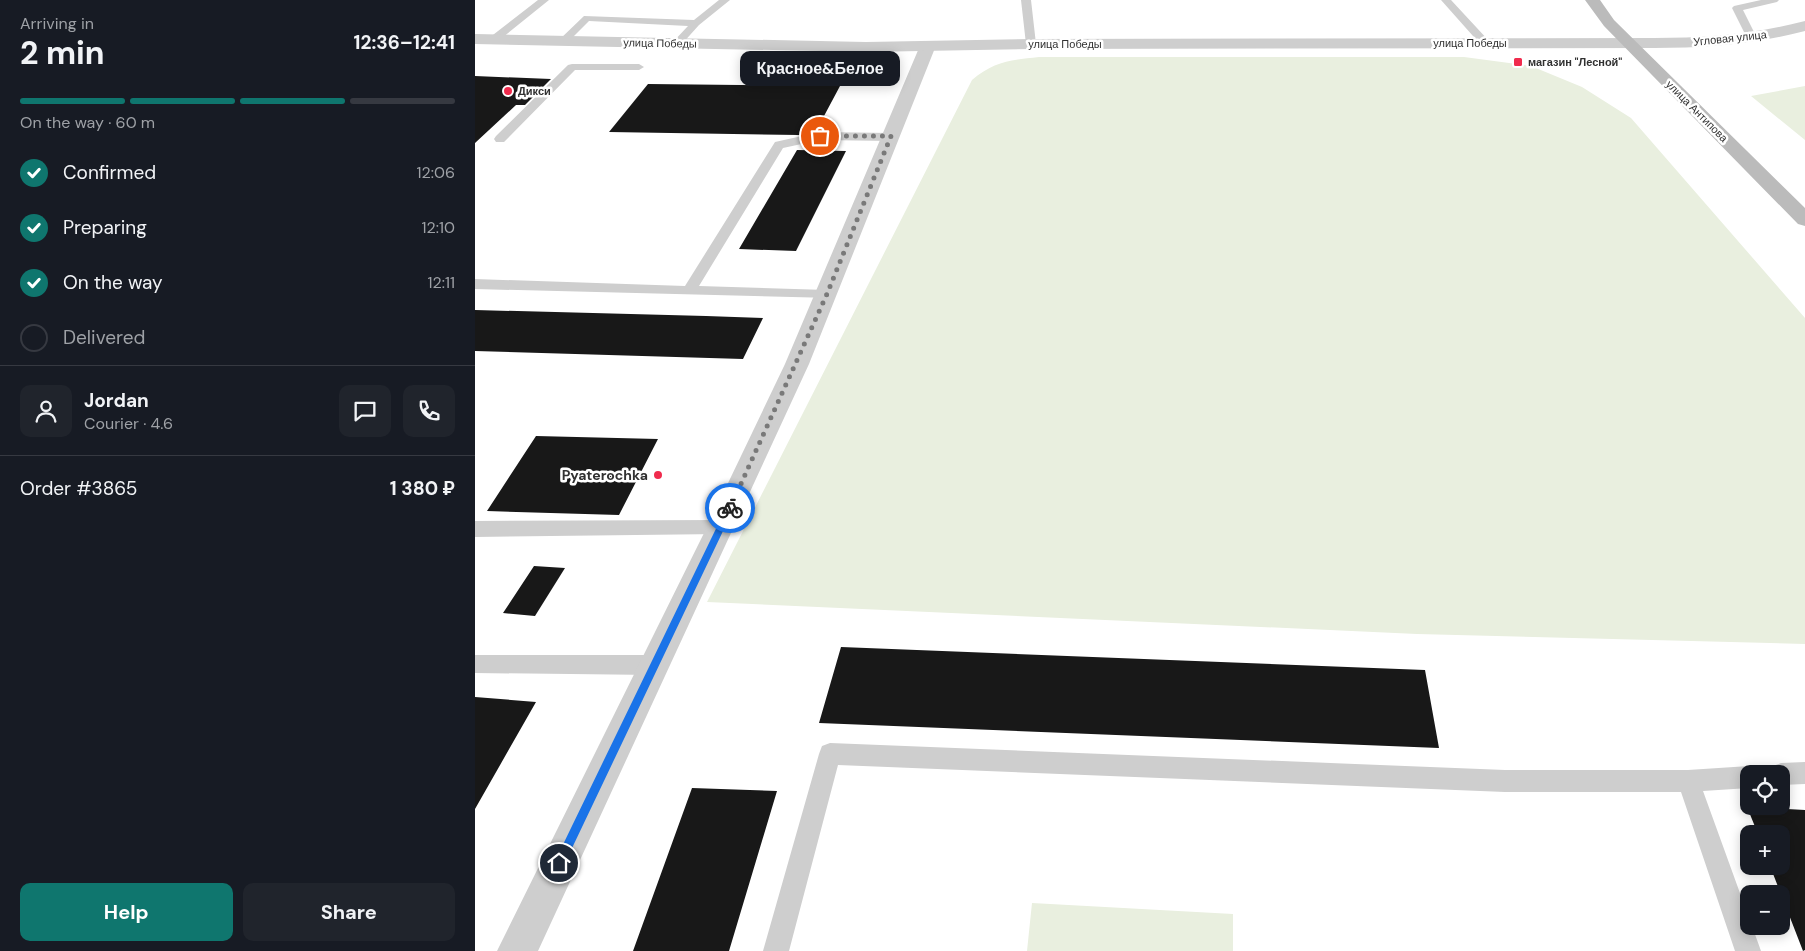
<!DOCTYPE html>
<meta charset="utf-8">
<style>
:root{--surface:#171b24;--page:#20242c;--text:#f1f3f6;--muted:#9ea1a6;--line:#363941;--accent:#0f766e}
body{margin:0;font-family:"DM Sans",sans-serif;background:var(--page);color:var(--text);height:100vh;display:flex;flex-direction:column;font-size:19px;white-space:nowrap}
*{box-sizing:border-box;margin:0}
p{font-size:16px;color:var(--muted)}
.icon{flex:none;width:28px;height:28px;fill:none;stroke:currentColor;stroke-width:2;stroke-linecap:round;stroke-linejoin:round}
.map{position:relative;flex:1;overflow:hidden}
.details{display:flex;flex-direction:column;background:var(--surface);width:475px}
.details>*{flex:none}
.controls{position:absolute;left:1265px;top:765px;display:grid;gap:10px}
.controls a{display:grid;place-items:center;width:50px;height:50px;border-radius:10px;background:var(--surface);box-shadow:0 2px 12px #0003;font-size:25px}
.pin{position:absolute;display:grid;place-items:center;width:42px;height:42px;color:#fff;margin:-21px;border:2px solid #fff;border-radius:50%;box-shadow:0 1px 5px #0007}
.courier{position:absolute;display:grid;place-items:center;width:50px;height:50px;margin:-25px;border:4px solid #1a73e8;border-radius:50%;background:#fff;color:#222;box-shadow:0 1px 6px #0007}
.bubble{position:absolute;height:35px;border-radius:10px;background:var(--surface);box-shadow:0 2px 12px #0003;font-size:16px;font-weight:700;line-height:35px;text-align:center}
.overview em{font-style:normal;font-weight:700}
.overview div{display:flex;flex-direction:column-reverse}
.overview{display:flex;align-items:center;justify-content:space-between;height:85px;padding:0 20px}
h1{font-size:32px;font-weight:700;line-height:38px}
.bar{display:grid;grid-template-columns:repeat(4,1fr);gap:8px 5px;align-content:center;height:60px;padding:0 20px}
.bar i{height:6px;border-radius:4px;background:var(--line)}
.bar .active{background:var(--accent)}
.bar p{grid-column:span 4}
.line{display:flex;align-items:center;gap:12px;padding:0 20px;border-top:1px solid var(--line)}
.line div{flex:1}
.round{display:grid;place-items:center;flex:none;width:52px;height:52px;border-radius:10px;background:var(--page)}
ol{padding:0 20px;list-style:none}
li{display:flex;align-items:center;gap:15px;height:55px}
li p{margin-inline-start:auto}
li .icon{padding:5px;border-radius:50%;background:var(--accent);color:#fff;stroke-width:4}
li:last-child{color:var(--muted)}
li i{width:28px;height:28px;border:2px solid var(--line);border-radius:50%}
.action{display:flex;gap:10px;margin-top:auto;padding:10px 20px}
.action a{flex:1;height:58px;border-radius:10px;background:var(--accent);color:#fff;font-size:20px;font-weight:700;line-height:58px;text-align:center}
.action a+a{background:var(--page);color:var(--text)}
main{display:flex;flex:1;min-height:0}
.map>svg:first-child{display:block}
</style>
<main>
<section class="details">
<div class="overview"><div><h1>2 min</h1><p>Arriving in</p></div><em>12:36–12:41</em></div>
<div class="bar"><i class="active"></i><i class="active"></i><i class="active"></i><i></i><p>On the way · 60 m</p></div>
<ol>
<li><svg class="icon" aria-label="check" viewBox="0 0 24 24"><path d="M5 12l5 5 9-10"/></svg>Confirmed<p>12:06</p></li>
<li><svg class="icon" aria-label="check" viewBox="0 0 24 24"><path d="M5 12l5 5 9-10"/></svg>Preparing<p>12:10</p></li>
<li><svg class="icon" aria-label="check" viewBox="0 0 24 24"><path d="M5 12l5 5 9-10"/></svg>On the way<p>12:11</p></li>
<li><i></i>Delivered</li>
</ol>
<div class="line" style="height:90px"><a class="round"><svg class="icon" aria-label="person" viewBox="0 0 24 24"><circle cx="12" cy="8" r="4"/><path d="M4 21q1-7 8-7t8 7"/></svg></a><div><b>Jordan</b><p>Courier · 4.6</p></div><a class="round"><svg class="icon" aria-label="chat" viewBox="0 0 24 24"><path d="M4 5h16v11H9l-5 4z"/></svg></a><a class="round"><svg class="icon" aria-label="phone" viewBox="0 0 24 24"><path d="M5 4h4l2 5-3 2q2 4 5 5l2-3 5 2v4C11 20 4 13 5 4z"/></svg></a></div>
<div class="line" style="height:65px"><div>Order #3865</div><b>1 380 ₽</b></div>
<div class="action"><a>Help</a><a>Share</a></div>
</section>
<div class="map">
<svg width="1330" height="951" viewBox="0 0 1330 951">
<rect width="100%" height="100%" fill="#fff"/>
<!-- green -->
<path fill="#e9efdf" d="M564,57H989L1056,66L1107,87L1156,118L1330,318V644L942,634L232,602L497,80C519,61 537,60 564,57Z
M1330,86V140L1276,96Z
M557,903L758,914V951H552Z"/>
<!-- building -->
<path fill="#181818" d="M0,76L76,79L50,105H41L0,143Z
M173,84L365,86L341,131L324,135L134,132Z
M322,150L371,151L321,251L264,249Z
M0,310L231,316L288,318L268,359L0,351Z
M61,436L183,439L144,515L12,511Z
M59,566L90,568L60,616L28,613Z
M366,647L950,670L964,748L344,723Z
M0,697L61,702L0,809Z
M217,788L302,791L254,951H158Z
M1272,807L1330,810V950L1328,951L1295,866H1306V834H1283Z"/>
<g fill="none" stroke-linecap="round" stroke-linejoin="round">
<!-- service -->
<path fill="#cecece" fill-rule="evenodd" d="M63,0H74L22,42H14V38Z
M244,0H255L224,25L206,45H198L197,43L213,26L114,21L92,43H84L83,41L109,16L219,20Z
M546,0H556L561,44L556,47L551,44Z
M966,0H976L1014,41V45H1006Z
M1286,0H1304L1302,2L1268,10L1282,38L1277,41L1273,40L1257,8L1259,6Z
M97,64H164L169,67L164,70H100L29,142H21L19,139L21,136L93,65Z
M345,132L416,133L422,137L416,141L345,140L308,148L224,286L352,290L357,292L359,295L357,298L0,289V279L210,286L300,142Z
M246,520L252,522L255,527L252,532L246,534L0,537V521Z
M0,655H179L186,658L189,665L186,672L179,675L0,673Z
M355,743L1030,770H1213L1274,766L1282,769L1284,774H1274V788L1228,791L1274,918V926H1277L1286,951H1260L1206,792H1030L363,765L314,951H288L344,754L347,746Z
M1330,762V784L1306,785V774H1295L1298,766L1306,763Z"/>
<!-- minor -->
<path fill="#cecece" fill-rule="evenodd" d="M1330,21V31C1280,44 1230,48 1179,48L1173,46L1171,43L1173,40L1179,38C1231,38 1280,34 1330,21Z
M452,43L458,45L460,48L334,364L63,951H22L232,527L310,364L444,48L446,45Z"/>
<!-- tertiary -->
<path fill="#cecece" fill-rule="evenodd" d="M0,34L391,42L556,39L1179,38L1185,40L1187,43L1185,46L1179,48L556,49L391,52L0,44Z"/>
<!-- secondary -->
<path fill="#bbb" fill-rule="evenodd" d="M1110,0H1125L1139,20L1330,208V226L1323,224L1129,26Z"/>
</g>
<!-- route -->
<path fill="#1a73e8" d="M255,505L259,508L88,867L84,868L81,867L79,863L81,859L251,508Z"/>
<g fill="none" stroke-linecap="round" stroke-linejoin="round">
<!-- done -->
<path stroke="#797979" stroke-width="5" stroke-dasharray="0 9" d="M255,508L352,294L416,136H345"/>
</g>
<!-- markers -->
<g fill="#f02b4d" stroke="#fff" stroke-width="2">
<rect x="1038" y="57" width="10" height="10" rx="2.5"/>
<circle cx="33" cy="91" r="5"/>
<circle cx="183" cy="475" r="5"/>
</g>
<g text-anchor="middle" stroke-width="5" stroke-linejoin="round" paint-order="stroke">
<!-- far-street labels -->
<g font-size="11" fill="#313131" stroke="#fff">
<text transform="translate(1255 38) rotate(-6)" y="4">Угловая улица</text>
<text transform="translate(185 43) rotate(1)" y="4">улица Победы</text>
<text x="995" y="47">улица Победы</text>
<text x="590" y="48">улица Победы</text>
<text transform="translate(1222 111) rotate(45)" y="4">улица Антипова</text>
</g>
<!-- far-poi labels -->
<g font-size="11" font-weight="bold" fill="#313131" stroke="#fff" text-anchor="start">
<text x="1053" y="66">магазин "Лесной"</text>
<text x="43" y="95">Дикси</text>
</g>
<!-- poi labels -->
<g font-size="14" font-weight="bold" fill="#313131" stroke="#fff" text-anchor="end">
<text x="173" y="480">Pyaterochka</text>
</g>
</g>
</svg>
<div class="controls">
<a><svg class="icon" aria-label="locate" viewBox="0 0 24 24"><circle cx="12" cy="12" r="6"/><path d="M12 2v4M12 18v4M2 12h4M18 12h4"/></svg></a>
<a>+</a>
<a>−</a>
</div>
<div class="pin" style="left:345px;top:136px;background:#ea580c"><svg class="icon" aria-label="bag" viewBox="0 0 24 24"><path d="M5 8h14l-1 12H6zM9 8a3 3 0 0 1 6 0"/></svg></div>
<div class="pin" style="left:84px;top:863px;background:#1f2937"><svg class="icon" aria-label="home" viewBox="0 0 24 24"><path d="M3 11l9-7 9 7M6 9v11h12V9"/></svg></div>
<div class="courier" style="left:255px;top:508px"><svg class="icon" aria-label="bike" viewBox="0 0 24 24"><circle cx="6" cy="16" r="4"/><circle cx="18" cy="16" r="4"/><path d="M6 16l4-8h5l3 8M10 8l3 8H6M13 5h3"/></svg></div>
<div class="bubble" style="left:265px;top:51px;width:160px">Красное&amp;Белое</div>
</div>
</main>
